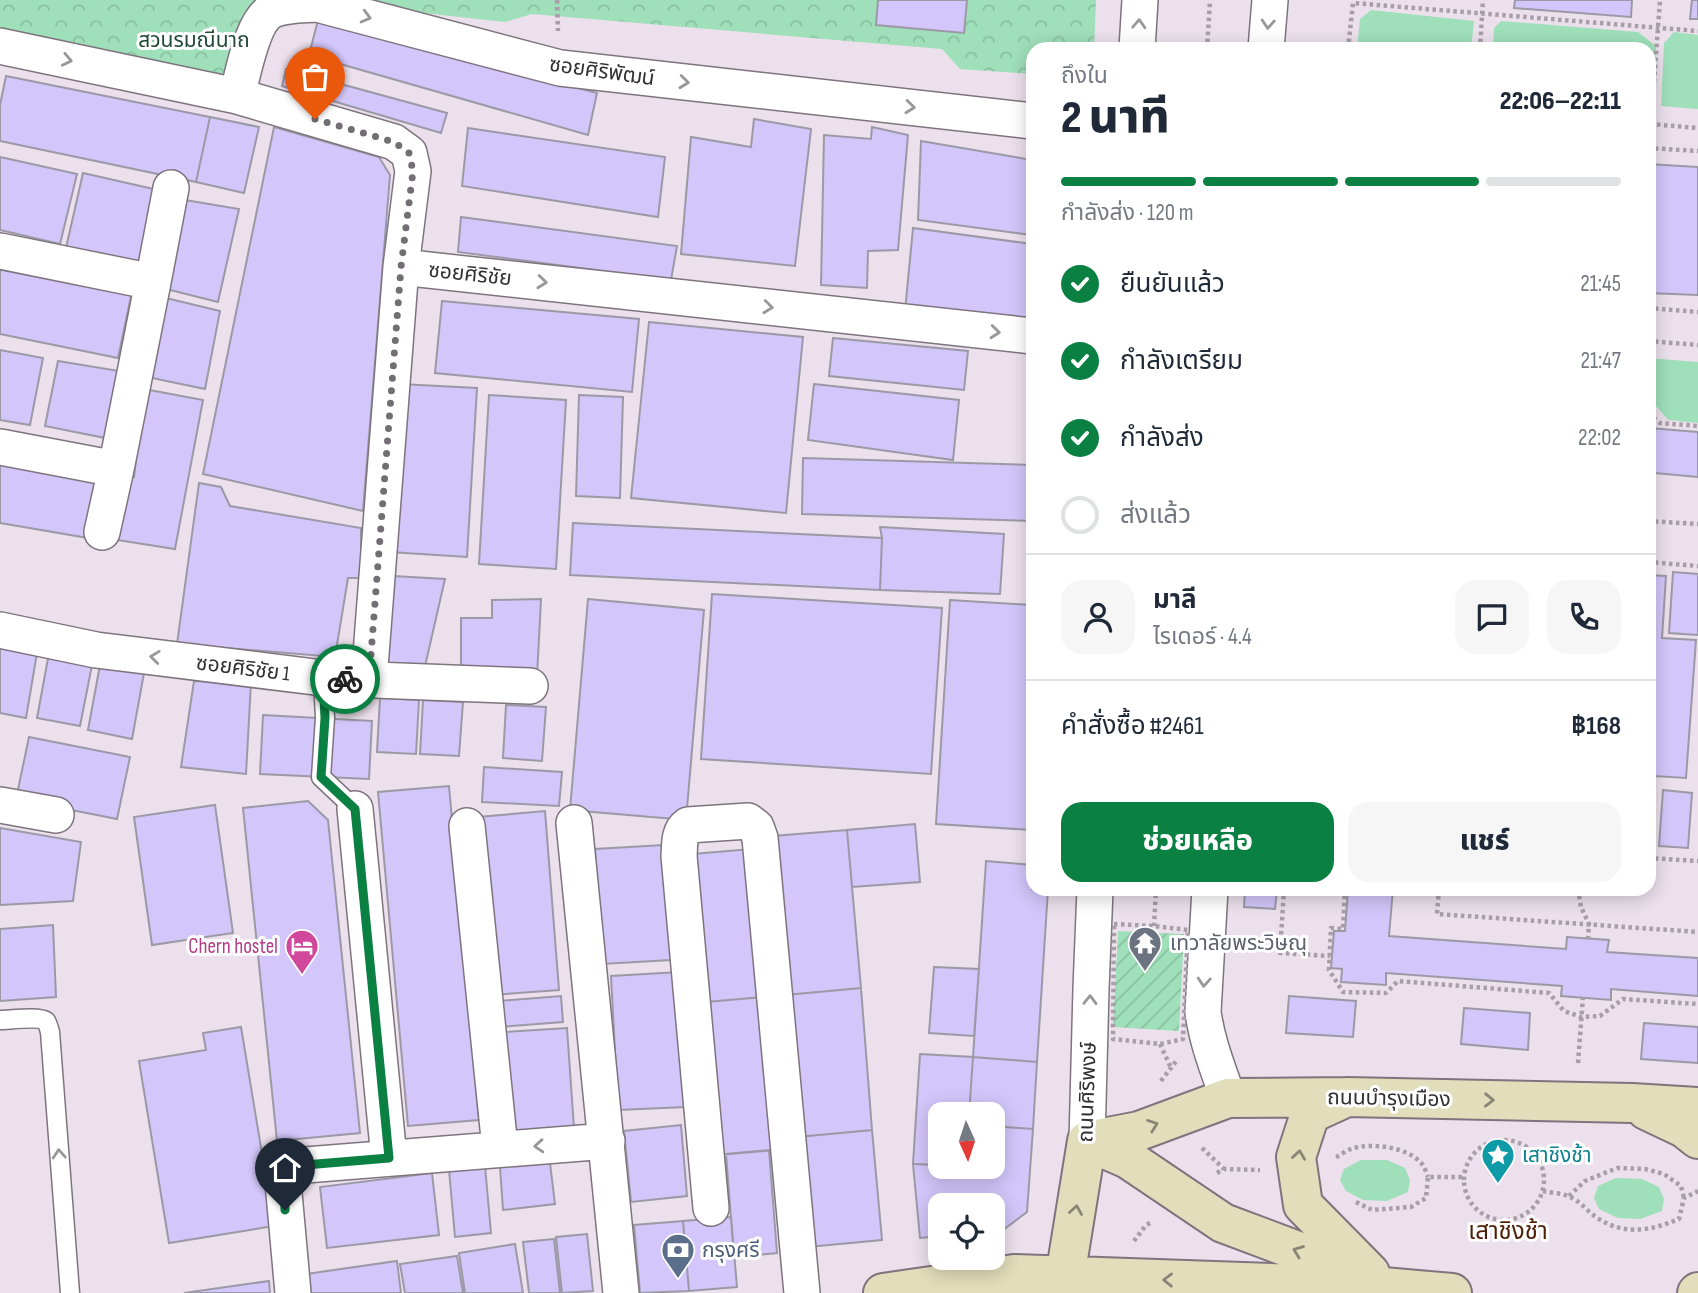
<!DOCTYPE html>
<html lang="th">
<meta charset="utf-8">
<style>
:root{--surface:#fff;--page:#f6f6f7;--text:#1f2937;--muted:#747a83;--line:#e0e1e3;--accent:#0b8043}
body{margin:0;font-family:"Sofia Sans Condensed","Noto Sans Thai",sans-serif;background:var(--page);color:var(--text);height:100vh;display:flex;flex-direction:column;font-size:26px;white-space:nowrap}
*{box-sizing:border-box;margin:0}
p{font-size:23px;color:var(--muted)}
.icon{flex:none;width:38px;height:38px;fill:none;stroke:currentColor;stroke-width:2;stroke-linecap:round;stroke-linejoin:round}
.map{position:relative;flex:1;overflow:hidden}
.details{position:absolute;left:1026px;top:42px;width:630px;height:854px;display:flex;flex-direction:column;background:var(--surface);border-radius:21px;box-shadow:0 4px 18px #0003}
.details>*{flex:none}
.needle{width:46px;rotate:177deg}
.controls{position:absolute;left:928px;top:1102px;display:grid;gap:14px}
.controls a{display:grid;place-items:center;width:77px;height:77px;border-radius:14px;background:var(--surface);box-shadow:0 4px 18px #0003;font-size:35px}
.pin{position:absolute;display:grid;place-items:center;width:60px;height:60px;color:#fff;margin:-72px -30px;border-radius:50% 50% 50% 0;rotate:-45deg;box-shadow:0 0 7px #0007}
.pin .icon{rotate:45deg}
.courier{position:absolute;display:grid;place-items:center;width:70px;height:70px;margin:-35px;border:5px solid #0b8043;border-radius:50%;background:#fff;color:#222;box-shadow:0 2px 9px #0007}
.overview em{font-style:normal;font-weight:800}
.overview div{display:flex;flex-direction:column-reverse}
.overview{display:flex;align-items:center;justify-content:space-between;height:119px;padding:0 35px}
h1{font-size:46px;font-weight:800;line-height:52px}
.bar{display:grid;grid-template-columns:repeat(4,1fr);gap:10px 7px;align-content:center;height:84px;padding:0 35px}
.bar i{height:9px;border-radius:5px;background:var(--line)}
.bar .selected{background:var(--accent)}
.bar p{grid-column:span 4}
.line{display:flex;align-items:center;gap:18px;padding:0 35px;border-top:2px solid var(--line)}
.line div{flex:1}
.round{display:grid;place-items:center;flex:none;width:74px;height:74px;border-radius:21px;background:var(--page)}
ol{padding:0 35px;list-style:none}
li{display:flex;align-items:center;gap:21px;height:77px}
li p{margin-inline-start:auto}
li .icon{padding:7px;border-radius:50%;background:var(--accent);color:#fff;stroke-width:4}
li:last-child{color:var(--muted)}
li i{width:38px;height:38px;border:4px solid var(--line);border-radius:50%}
.cta{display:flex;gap:14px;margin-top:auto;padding:14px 35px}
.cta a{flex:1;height:80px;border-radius:21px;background:var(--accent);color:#fff;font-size:28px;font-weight:800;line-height:80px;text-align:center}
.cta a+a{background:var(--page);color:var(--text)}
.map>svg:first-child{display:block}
</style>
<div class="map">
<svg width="1698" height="1293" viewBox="0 0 1698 1293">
<defs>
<pattern id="park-crowns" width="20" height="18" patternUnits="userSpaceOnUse" patternTransform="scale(1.75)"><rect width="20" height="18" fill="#9fdfba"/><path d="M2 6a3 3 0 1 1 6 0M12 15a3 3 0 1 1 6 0" fill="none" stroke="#89c0a0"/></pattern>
<pattern id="garden-furrows" width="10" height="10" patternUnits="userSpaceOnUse" patternTransform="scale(1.75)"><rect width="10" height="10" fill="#9fdfba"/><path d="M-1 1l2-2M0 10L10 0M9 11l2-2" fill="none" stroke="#89c0a0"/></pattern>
</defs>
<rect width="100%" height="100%" fill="#ebe0ec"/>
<!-- grass -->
<path fill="#9fdfba" d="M1371,10L1474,21L1471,49H1357L1360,19Z
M1501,21L1638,32L1656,46L1653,106H1649L1648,49H1493L1494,28Z
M1674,32L1698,35V109L1661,106L1664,43Z
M1648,358L1698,362V423L1668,420L1657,407L1649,404Z
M1361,1160H1387L1405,1168L1410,1180L1408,1192L1387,1201L1363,1200L1346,1191L1340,1180L1344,1169Z
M1616,1178L1642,1179L1659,1187L1664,1199L1662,1211L1640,1219L1618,1218L1599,1209L1594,1198L1598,1186Z"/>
<!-- park -->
<path fill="url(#park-crowns)" d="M0,0H267L216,84L0,40Z
M305,0H1096L1094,49H1032V74L960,69L942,49L532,14L505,22Z"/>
<!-- garden -->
<path fill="url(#garden-furrows)" d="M1118,931L1184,934L1179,1031L1113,1027Z"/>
<!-- building -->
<path fill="#d3c6fa" stroke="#9c99a6" stroke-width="2" d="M878,0H967L964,33L876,25Z
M1515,0H1632L1631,17L1514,8Z
M1692,0H1698V19H1690Z
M318,20L597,93L588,135L309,55Z
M286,69L447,113L441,133L282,86Z
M6,76L210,117L196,182L0,141V105Z
M210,117L259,127L244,193L196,182Z
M754,119L811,129L795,266L681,254L691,137L751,147Z
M274,127L379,157L390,175L363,511L203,474Z
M872,127L908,135L898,250L868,251L867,288L821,285L824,135L871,139Z
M468,128L665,157L658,217L462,186Z
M921,141L1032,160V235L918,220Z
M0,157L77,174L60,244L0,230Z
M1648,164L1698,167V295L1648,293Z
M83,173L158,190L142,264L66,248Z
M179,199L239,209L218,302L166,289Z
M461,217L677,246L671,280L458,252Z
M913,228L1032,244V326L905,311Z
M0,264L133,287L118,358L0,334Z
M166,298L220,311L205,389L152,378Z
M442,301L639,319L632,392L435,373Z
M649,322L803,337L786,513L631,498Z
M833,338L968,351L964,390L829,376Z
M0,350L43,358L30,425L0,420Z
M58,361L119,371L105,438L45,426Z
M400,384L477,388L467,557L390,552Z
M814,384L959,400L953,460L808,440Z
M144,389L203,400L175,549L117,540L124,475L134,477Z
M489,395L566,400L556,569L479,564Z
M579,395L623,397L620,498L576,496Z
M1648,418H1650V428L1698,432V477L1655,473L1653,486H1648Z
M0,457L102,477L88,538L0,523Z
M803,458L1032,465V521L802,514Z
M199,483L221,487L230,506L361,528V578H348L335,657L177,644Z
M573,523L882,538L880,590L570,575Z
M880,527L1004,534L1000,594L880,590L882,538Z
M1673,572L1698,574V635L1669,633Z
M1648,575L1666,576L1662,638L1696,640L1686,778L1654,776L1649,843Z
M393,576L445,579L423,675L382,669Z
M712,594L942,608L931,774L701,759Z
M541,599L537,677L461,676V618H492V600Z
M588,599L704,610L686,820L570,810Z
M950,600L1032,605V830L936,824Z
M0,646L37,653L26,718L0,713Z
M49,653L93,660L80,726L37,718Z
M100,665L144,673L132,739L88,730Z
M194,681L251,683L246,774L181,767Z
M380,698L419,700L416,754L377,752Z
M423,700L463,702L459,756L420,754Z
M506,705L546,707L542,761L503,758Z
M263,715L372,721L369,779L260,774Z
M29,737L130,757L117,819L16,799Z
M484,767L562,772L559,806L482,802Z
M449,786L479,1120L408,1126L378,792Z
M1663,790L1692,793L1688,848L1659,846Z
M308,801L328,820L360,1133L277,1141L243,808Z
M215,805L233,933L152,945L134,817Z
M545,811L559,990L492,995L478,817Z
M915,824L920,882L852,887L847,830Z
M0,828L81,842L73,901L0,905Z
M847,830L861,988L786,995L773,836Z
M663,845L671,960L602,964L595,849Z
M751,849L763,997L706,1002L693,854Z
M986,861L1032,865V889H1048L1037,1062L973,1057Z
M1245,889H1277L1275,909L1244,907Z
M1348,889H1393L1389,936L1566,949L1567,937L1609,940L1607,952L1698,958V996L1611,989V1000L1561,996L1562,986L1386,973V985L1341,982L1342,969L1331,968L1334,931H1345Z
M53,925L56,997L0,1001V929Z
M934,967L979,969L974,1036L929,1033Z
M679,972L686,1107L618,1110L611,976Z
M861,988L872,1130L798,1137L786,995Z
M561,996L563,1022L500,1027L499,1001Z
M1289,996L1356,1001L1353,1037L1286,1033Z
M763,997L776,1150L719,1155L706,1002Z
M1464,1008L1530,1013L1528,1050L1461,1044Z
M1644,1023L1698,1027V1063L1641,1059Z
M241,1027L274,1226L169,1243L139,1061L206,1050L203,1033Z
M567,1028L574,1128L512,1132L505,1032Z
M920,1054L973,1057L969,1115H940V1165L913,1164Z
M973,1057L1037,1062L1033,1129L992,1126V1115H969Z
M681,1125L687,1196L631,1202L624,1131Z
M992,1126L1033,1129L1027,1212L1003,1230L992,1231V1206H940V1236L920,1238L913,1164L940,1165V1167H992Z
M872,1130L882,1240L808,1247L798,1137Z
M769,1150L777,1253L734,1257L726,1154Z
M550,1163L555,1204L503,1210L500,1167Z
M485,1166L491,1233L455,1237L449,1170Z
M432,1173L439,1235L327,1248L320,1187Z
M731,1217L737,1287L689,1291L683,1221Z
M683,1221L689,1291L640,1293L634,1225Z
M587,1234L593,1291L562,1293L556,1237Z
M554,1239L560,1293H529L523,1242Z
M515,1244L523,1293H465L459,1253Z
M457,1256L463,1293H405L400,1264Z
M397,1261L401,1293H308L306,1274Z
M269,1281L270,1293H184Z"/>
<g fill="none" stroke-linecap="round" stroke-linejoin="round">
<defs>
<path id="service" d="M323,678L325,718L321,777L355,809
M0,1020C9,1020 39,1016 46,1021C48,1024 49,1029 50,1032L70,1293"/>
<path id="minor" d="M0,46L237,96L394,142L409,153L413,171L401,267L369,680
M1137,49L1140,0
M1266,49L1270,0
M237,96C243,75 252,19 273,10C287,4 303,5 317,4L560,68L1032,121
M0,251L153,282L116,469L0,447
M401,267L1032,336
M153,282L171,188
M102,532L116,469
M0,630L96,650L323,678L530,686
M0,805L56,815
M355,809L389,1158
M574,823L621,1293
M467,826L500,1148
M1210,889L1203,1012C1207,1042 1218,1069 1228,1098
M1087,1141L1091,989L1095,889
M711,1208L679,856C680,846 678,832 688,825L748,821L756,827L760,838L802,1293
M293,1293L283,1182L285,1170L293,1166L607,1141"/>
<path id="secondary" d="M1347,1097L1310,1114L1296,1157L1303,1205L1370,1273
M1646,1110L1684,1128L1698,1139
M1087,1141L1139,1131L1228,1098L1347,1097L1632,1103L1698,1107
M1087,1141L1128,1159L1223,1223L1303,1253L1362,1278
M1065,1277L1087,1141
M883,1293L1014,1274L1383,1287L1452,1293
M1697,1293L1698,1292"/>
</defs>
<!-- service casing -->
<use href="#service" stroke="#7e747e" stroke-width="21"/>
<!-- minor casing -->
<use href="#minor" stroke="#7e747e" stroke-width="38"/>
<!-- secondary casing -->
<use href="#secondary" stroke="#7e747e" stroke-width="42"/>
<!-- path -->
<path stroke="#a79ea7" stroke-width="4.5" stroke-dasharray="3.5 3.5" stroke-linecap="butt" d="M557,0L558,31
M1207,49L1210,0
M1348,49L1353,3L1698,31
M1480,49L1483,0
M1650,124L1698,128
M1651,124L1660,0
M1648,148L1698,151
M1648,308L1698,312
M1648,341L1698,345
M1648,413L1660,423L1698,426
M1648,521L1698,524
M1648,562L1698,566
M1648,858L1698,861
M1284,889L1280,953L1330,956
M1345,889L1343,929L1331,928L1329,970L1343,992L1386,993L1398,981L1549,993L1564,1011L1581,1017L1600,1016L1623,999L1698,1004
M1439,889L1437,914L1698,932
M1578,889L1581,907L1589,924L1588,939
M1114,924L1154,926L1188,930L1183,1039L1160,1044L1113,1039Z
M1154,926L1156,889
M1160,1044L1171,1068
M1578,1063L1583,997
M1161,1081L1177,1060
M1464 1180a40 40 0 1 1 80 0a40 40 0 1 1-80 0Z
M1202,1148L1224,1169
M1336,1157C1341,1155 1346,1150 1351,1149C1369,1142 1407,1147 1420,1162C1424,1165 1426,1172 1428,1177
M1217,1173L1224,1169L1260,1170
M1543,1191C1551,1193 1562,1193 1570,1197C1580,1201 1587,1211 1596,1217C1623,1236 1650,1231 1679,1219L1684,1198L1698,1191
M1569,1196L1585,1181L1617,1168L1645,1169L1664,1174L1681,1186L1684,1198
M1356,1202L1372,1210L1411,1207L1426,1198L1428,1177H1463
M1134,1241L1146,1225L1152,1222"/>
<!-- service -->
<use href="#service" stroke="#fff" stroke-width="18"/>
<!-- minor -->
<use href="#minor" stroke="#fff" stroke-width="35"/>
<!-- secondary -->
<use href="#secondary" stroke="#e2ddba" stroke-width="38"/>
</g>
<!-- one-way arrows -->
<defs><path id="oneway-chevron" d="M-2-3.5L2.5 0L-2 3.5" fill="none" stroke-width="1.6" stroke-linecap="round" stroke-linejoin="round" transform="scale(1.75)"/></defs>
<g stroke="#999799">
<use href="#oneway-chevron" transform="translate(366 17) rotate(15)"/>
<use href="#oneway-chevron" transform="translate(1139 24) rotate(-87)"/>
<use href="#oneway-chevron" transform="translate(1268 24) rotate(94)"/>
<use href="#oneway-chevron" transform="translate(67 60) rotate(12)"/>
<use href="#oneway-chevron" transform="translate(684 82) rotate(6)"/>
<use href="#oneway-chevron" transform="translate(910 107) rotate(6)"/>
<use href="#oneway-chevron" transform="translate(542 282) rotate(6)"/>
<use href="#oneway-chevron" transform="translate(768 307) rotate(6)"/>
<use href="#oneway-chevron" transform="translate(995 332) rotate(6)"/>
<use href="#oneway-chevron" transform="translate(155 657) rotate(-173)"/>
<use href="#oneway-chevron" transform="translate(1204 982) rotate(94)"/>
<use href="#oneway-chevron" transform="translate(1090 1000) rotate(-89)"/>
<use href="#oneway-chevron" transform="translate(539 1146) rotate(176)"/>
<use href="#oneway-chevron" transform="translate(59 1154) rotate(-94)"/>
</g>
<g stroke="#8a8676">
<use href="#oneway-chevron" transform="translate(1489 1100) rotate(1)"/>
<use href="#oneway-chevron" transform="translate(1153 1125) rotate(-20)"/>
<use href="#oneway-chevron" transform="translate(1299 1155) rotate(-82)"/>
<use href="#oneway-chevron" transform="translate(1076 1210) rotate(-81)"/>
<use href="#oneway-chevron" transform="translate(1298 1251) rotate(-159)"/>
<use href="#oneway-chevron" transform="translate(1168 1280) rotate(-179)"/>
</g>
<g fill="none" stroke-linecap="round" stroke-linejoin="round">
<!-- done -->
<path stroke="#736d74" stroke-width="7" stroke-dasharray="0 12.6" d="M315,119L394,142L409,153L413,171L401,267L369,680L345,679"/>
<!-- route -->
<path stroke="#0b8043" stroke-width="9" d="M285,1210L284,1175L285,1170L293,1166L389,1158L355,809L321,777L325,718L323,678L345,679"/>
</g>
<!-- icons -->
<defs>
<symbol id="temple-pin" viewBox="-11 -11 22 30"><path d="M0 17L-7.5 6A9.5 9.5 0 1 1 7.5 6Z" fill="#6b7280" stroke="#fff"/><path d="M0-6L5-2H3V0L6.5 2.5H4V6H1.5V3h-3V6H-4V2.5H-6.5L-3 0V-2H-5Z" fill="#fff"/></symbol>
<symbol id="hotel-pin" viewBox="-11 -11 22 30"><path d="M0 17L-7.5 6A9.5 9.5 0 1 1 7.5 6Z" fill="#d1479c" stroke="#fff"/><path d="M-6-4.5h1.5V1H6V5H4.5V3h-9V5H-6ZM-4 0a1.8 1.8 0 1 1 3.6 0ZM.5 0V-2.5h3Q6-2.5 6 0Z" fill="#fff"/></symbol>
<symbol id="sight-pin" viewBox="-11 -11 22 30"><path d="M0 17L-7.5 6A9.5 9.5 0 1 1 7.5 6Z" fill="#0f9aa8" stroke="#fff"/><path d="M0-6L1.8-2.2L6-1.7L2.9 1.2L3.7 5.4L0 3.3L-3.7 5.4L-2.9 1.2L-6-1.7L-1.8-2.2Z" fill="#fff"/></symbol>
<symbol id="bank-pin" viewBox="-11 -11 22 30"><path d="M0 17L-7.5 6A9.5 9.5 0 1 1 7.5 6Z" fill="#5c6f8a" stroke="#fff"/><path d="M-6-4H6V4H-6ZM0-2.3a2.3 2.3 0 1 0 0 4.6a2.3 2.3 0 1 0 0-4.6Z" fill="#fff"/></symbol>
</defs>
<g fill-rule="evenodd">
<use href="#temple-pin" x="1126" y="924" width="38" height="52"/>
<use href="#hotel-pin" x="283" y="927" width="38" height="52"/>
<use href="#sight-pin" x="1479" y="1136" width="38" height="52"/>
<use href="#bank-pin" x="659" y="1231" width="38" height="52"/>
</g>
<g text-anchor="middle" stroke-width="6" stroke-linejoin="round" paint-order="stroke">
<!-- park labels -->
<g font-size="21" fill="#214a34" stroke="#fff">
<text x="194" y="47">สวนรมณีนาถ</text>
</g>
<!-- street labels -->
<g font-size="21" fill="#332f33" stroke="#fff">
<text transform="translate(602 71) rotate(8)" y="7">ซอยศิริพัฒน์</text>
<text transform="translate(470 274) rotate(6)" y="7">ซอยศิริชัย</text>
<text transform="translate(243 668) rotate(7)" y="7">ซอยศิริชัย 1</text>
<text transform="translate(1087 1092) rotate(-88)" y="7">ถนนศิริพงษ์</text>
<text transform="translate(1389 1098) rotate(1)" y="7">ถนนบำรุงเมือง</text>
</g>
<!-- worship labels -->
<g font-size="21" fill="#5b616d" stroke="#fff" text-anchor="start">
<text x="1170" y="950">เทวาลัยพระวิษณุ</text>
</g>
<!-- hotel labels -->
<g font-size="21" fill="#b23c85" stroke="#fff" text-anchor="end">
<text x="278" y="953">Chern hostel</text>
</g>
<!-- culture labels -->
<g font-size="21" fill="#0d838f" stroke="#fff" text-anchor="start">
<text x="1522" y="1162">เสาชิงช้า</text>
</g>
<!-- service labels -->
<g font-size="21" fill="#4e5e75" stroke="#fff" text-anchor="start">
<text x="702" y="1257">กรุงศรี</text>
</g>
<!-- quarter labels -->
<g font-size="24" fill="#4e1e06" stroke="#fff">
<text x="1508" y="1239">เสาชิงช้า</text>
</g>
</g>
</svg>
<div class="controls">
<a><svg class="needle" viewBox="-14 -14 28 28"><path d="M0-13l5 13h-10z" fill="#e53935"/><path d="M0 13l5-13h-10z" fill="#747a83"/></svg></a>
<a><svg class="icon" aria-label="locate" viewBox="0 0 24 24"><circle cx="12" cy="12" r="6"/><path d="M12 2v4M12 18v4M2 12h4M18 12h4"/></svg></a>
</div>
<div class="pin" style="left:315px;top:119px;background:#ea580c"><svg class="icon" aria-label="bag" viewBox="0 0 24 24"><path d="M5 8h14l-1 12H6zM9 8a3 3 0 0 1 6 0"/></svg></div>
<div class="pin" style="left:285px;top:1210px;background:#1f2937"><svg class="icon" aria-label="home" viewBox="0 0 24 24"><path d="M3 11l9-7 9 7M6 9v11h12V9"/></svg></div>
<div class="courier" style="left:345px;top:679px"><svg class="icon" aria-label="bike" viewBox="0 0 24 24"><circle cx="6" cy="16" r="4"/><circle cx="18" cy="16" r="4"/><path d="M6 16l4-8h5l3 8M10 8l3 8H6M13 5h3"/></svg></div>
<section class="details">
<div class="overview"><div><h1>2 นาที</h1><p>ถึงใน</p></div><em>22:06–22:11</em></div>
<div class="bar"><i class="selected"></i><i class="selected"></i><i class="selected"></i><i></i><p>กำลังส่ง · 120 m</p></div>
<ol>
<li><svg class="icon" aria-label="check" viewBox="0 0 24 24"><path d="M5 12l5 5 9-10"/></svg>ยืนยันแล้ว<p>21:45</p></li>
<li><svg class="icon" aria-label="check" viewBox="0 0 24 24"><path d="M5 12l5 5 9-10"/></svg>กำลังเตรียม<p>21:47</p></li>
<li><svg class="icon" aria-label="check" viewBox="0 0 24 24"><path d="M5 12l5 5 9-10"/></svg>กำลังส่ง<p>22:02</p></li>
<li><i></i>ส่งแล้ว</li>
</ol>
<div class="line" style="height:126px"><a class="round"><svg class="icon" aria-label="person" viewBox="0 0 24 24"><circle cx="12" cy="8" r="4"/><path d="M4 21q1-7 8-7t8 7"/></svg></a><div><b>มาลี</b><p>ไรเดอร์ · 4.4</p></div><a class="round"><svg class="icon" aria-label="chat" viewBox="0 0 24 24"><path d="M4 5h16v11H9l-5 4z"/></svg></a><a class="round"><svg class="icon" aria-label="phone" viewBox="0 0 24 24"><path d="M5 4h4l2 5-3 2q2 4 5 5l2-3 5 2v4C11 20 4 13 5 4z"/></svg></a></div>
<div class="line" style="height:91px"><div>คำสั่งซื้อ #2461</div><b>฿168</b></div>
<div class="cta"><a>ช่วยเหลือ</a><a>แชร์</a></div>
</section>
</div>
